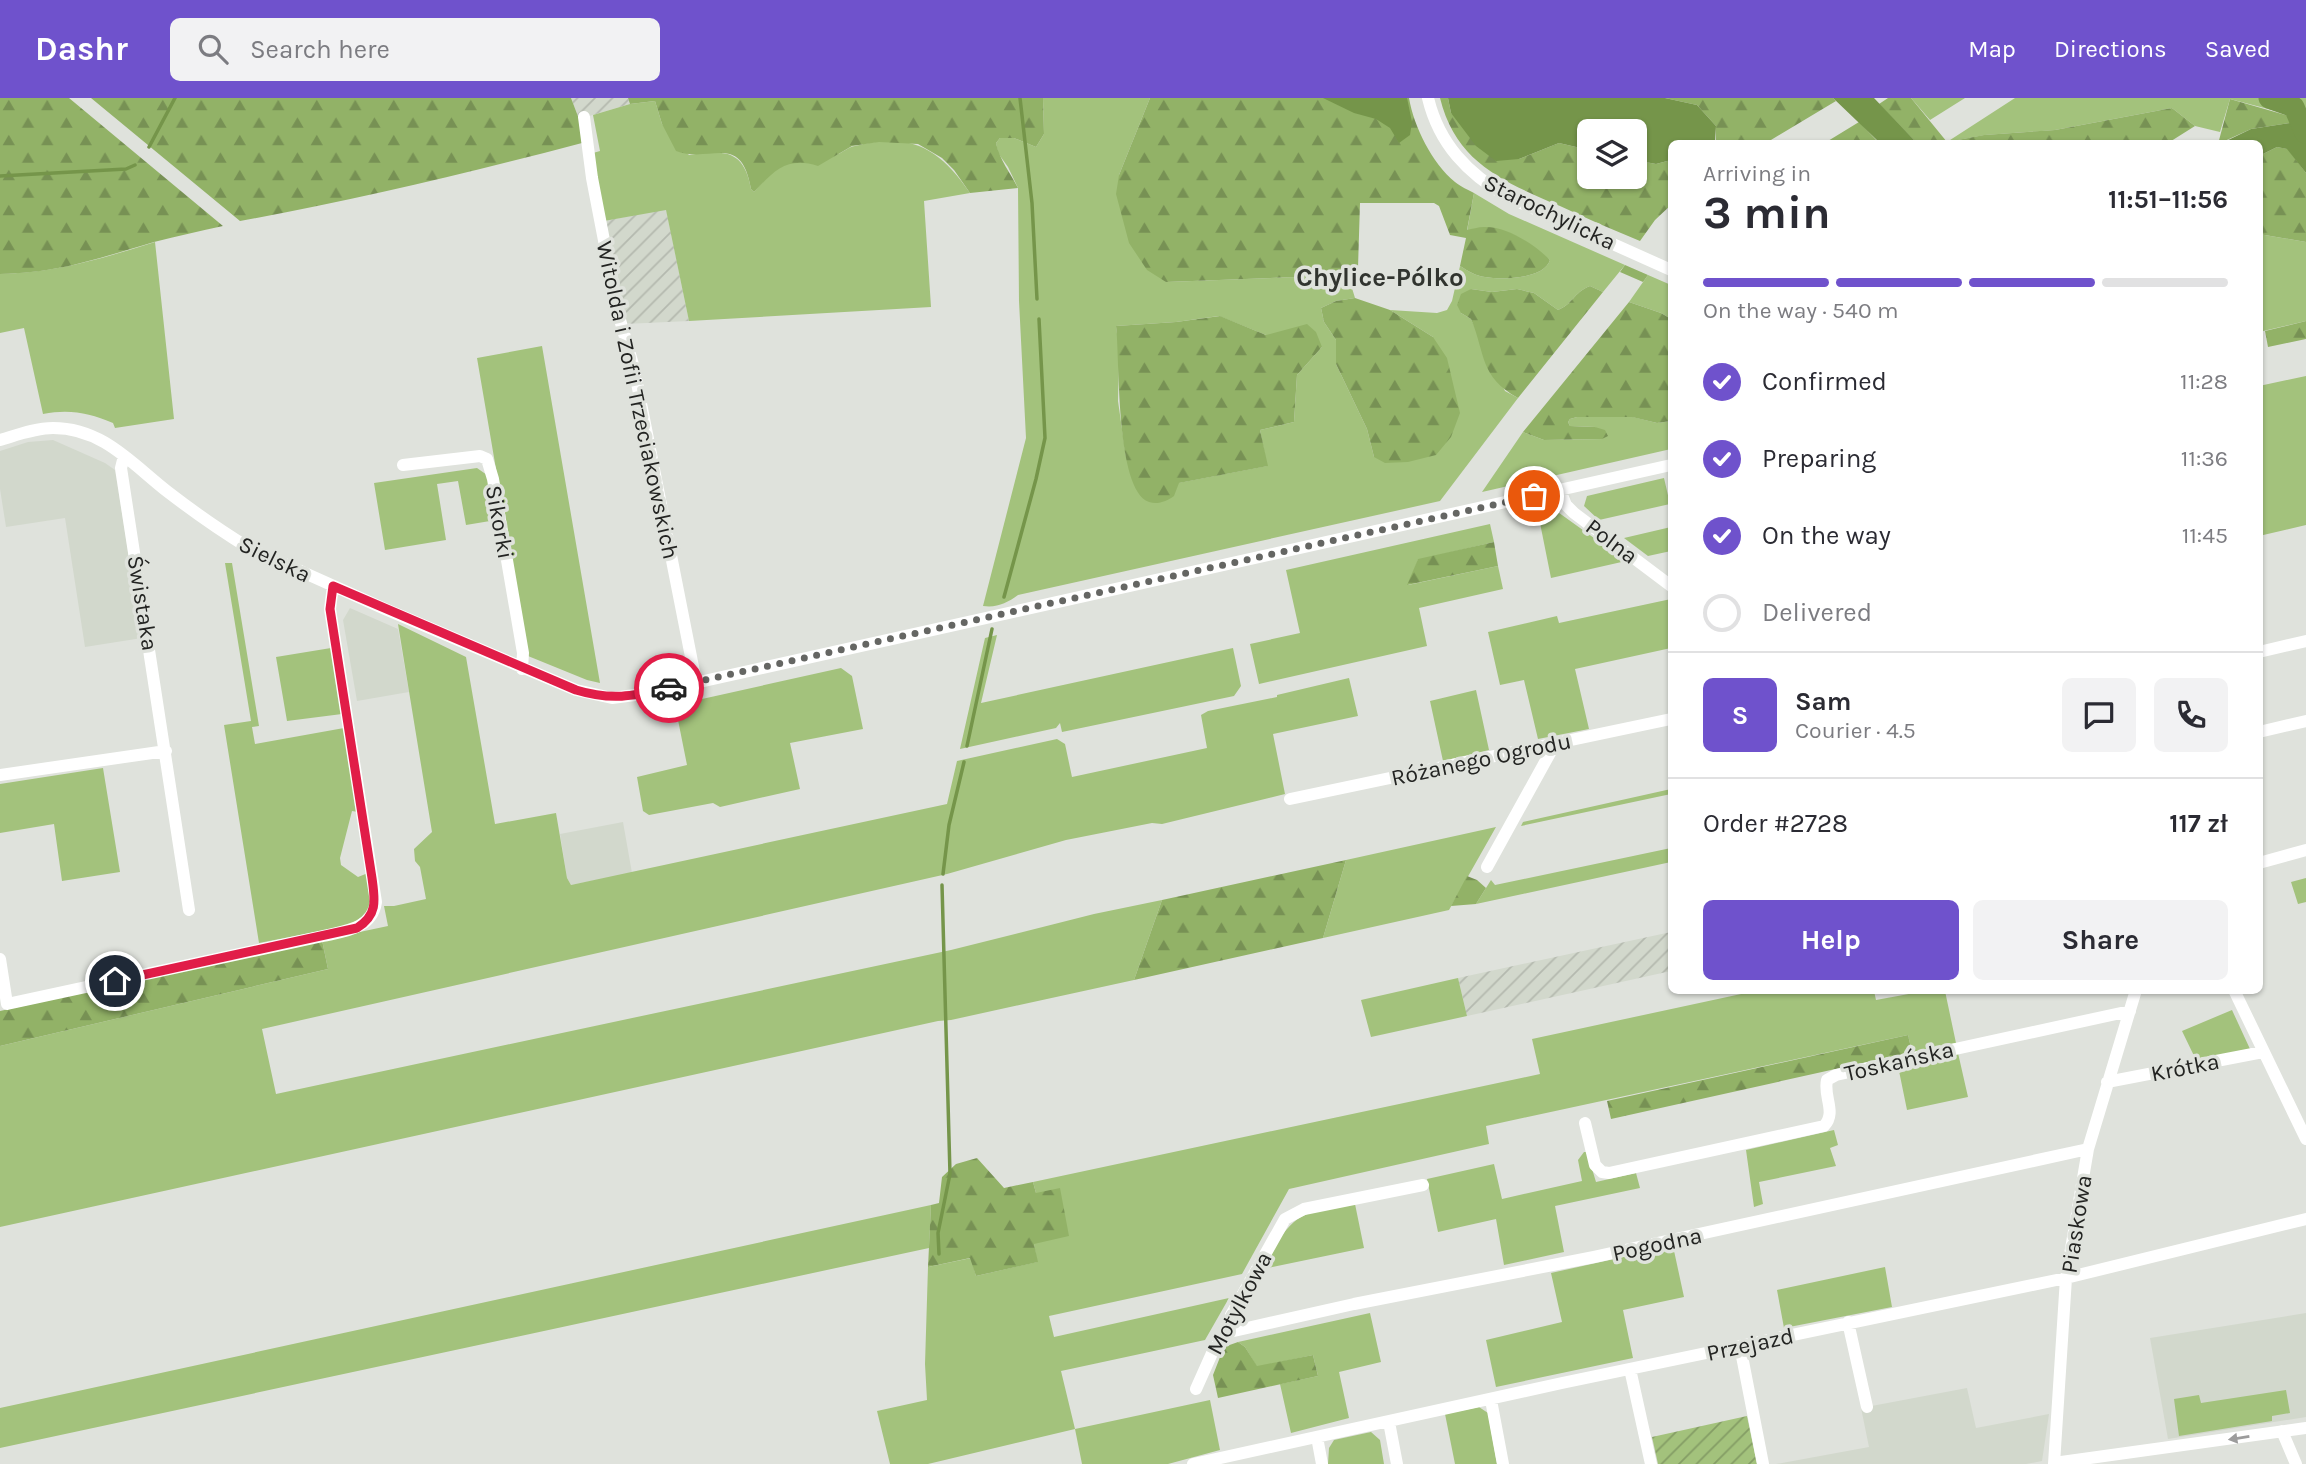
<!DOCTYPE html>
<meta charset="utf-8">
<style>
:root{--surface:#fff;--page:#f2f2f3;--text:#2b2b33;--muted:#7c7c81;--line:#e1e1e2;--accent:#6f52cc}
body{margin:0;font-family:Karla,sans-serif;background:var(--page);color:var(--text);height:100vh;display:flex;flex-direction:column;font-size:26px;white-space:nowrap}
*{box-sizing:border-box;margin:0}
p{font-size:23px;color:var(--muted)}
.icon{flex:none;width:38px;height:38px;fill:none;stroke:currentColor;stroke-width:2;stroke-linecap:round;stroke-linejoin:round}
.map{position:relative;flex:1;overflow:hidden}
.panel{position:absolute;left:1668px;top:42px;width:595px;height:854px;display:flex;flex-direction:column;background:var(--surface);border-radius:10px;box-shadow:0 2px 5px #0004}
.panel>*{flex:none}
.buttons{position:absolute;left:1577px;top:21px;display:grid;gap:14px}
.buttons a{display:grid;place-items:center;width:70px;height:70px;border-radius:10px;background:var(--surface);box-shadow:0 2px 5px #0004;font-size:35px}
.pin{position:absolute;display:grid;place-items:center;width:60px;height:60px;color:#fff;margin:-30px;border:4px solid #fff;border-radius:50%;box-shadow:0 2px 7px #0007}
.courier{position:absolute;display:grid;place-items:center;width:70px;height:70px;margin:-35px;border:5px solid #e11d48;border-radius:50%;background:#fff;color:#222;box-shadow:0 2px 9px #0007}
.overview em{font-style:normal;font-weight:700}
.overview div{display:flex;flex-direction:column-reverse}
.overview{display:flex;align-items:center;justify-content:space-between;height:119px;padding:0 35px}
h1{font-size:46px;font-weight:700;line-height:52px}
.bar{display:grid;grid-template-columns:repeat(4,1fr);gap:10px 7px;align-content:center;height:84px;padding:0 35px}
.bar i{height:9px;border-radius:5px;background:var(--line)}
.bar .active{background:var(--accent)}
.bar p{grid-column:span 4}
.line{display:flex;align-items:center;gap:18px;padding:0 35px;border-top:2px solid var(--line)}
.line div{flex:1}
.round{display:grid;place-items:center;flex:none;width:74px;height:74px;border-radius:10px;background:var(--page)}
ol{padding:0 35px;list-style:none}
li{display:flex;align-items:center;gap:21px;height:77px}
li p{margin-inline-start:auto}
li .icon{padding:7px;border-radius:50%;background:var(--accent);color:#fff;stroke-width:4}
li:last-child{color:var(--muted)}
li i{width:38px;height:38px;border:4px solid var(--line);border-radius:50%}
.action{display:flex;gap:14px;margin-top:auto;padding:14px 35px}
.action a{flex:1;height:80px;border-radius:10px;background:var(--accent);color:#fff;font-size:28px;font-weight:700;line-height:80px;text-align:center}
.action a+a{background:var(--page);color:var(--text)}
header{display:flex;align-items:center;gap:42px;box-sizing:border-box;height:98px;padding:0 35px;background:var(--accent);color:#fff}
header strong{font-size:33px}
nav{display:flex;gap:38px;margin-inline-start:auto;font-size:24px}
.search{width:490px;height:63px;background:var(--page);display:flex;align-items:center;gap:18px;box-sizing:border-box;padding:0 24px;border-radius:10px;color:var(--muted);font-size:26px}
.map>svg:first-child{display:block}
</style>
<header>
<strong>Dashr</strong>
<div class="search"><svg class="icon" aria-label="search" viewBox="0 0 24 24"><circle cx="10" cy="10" r="6"/><path d="M15 15l6 6"/></svg>Search here</div>
<nav><a>Map</a><a>Directions</a><a>Saved</a></nav>
</header>
<div class="map">
<svg width="2306" height="1366" viewBox="0 0 2306 1366">
<defs>
<pattern id="industrial-furrows" width="10" height="10" patternUnits="userSpaceOnUse" patternTransform="scale(1.75)"><rect width="10" height="10" fill="#d2d8cc"/><path d="M-1 1l2-2M0 10L10 0M9 11l2-2" fill="none" stroke="#b4b9af"/></pattern>
<pattern id="forest-firs" width="22" height="20" patternUnits="userSpaceOnUse" patternTransform="scale(1.75)"><rect width="22" height="20" fill="#92b267"/><path d="M5 1l3.5 6h-7zM16 11l3.5 6h-7z" fill="#779154"/></pattern>
<pattern id="garden-furrows" width="10" height="10" patternUnits="userSpaceOnUse" patternTransform="scale(1.75)"><rect width="10" height="10" fill="#a3c27c"/><path d="M-1 1l2-2M0 10L10 0M9 11l2-2" fill="none" stroke="#849d65"/></pattern>
</defs>
<rect width="100%" height="100%" fill="#dfe2dc"/>
<!-- built -->
<path fill="#d2d8cc" d="M53,342L105,365L115,372L142,540L85,549L65,420L6,429L0,391V353L28,344Z
M350,510L398,531L409,594L357,603L343,522Z
M623,724L632,775L571,787L567,780L560,736Z
M2306,1215V1319L2168,1341L2150,1240Z
M1967,1290L1976,1330L2049,1316L2042,1363L2026,1366H1776L1869,1349L1861,1310Z"/>
<!-- industrial -->
<path fill="url(#industrial-furrows)" d="M571,0H628L630,6L579,21Z
M666,111L689,223L625,226L604,123Z
M1671,834V873L1467,918L1458,880Z"/>
<!-- green -->
<path fill="#a3c27c" fill-rule="evenodd" d="M1043,0H1150L1119,77L1166,184L1348,177L1355,200L1336,203L1321,210L1324,224L1336,242V266L1367,331L1374,359L1433,239L1390,212L1437,215L1447,212L1452,203L1460,168C1468,173 1476,178 1485,179C1503,182 1544,181 1550,162C1521,140 1504,124 1467,133L1474,95L1509,116L1625,167L1603,194L1590,188C1573,195 1573,206 1558,212L1534,195L1517,191L1492,194L1471,191L1461,215L1471,221L1505,293L1518,300L1440,403L1018,497C1007,505 997,510 983,508L1026,340L1019,203L1018,90L1008,69L998,55L996,45L1000,40H1014L1036,49L1044,36ZM1219,218L1266,237L1322,249L1297,277L1294,324L1260,332L1267,368L1178,385L1176,391L1126,359L1118,303L1119,252L1116,228L1176,224Z
M1911,0H1965L1930,22Z
M2015,0H2306V21L2230,1L2220,34L2195,28L2172,10L2055,32L1985,37L1947,44Z
M655,3L662,26L689,57C724,52 744,51 751,91L754,94C761,86 768,77 777,71C793,60 818,63 836,57C842,55 848,49 855,48C911,34 939,50 970,95L924,103L931,209L689,223L666,112L604,123L593,55L600,53L593,17L630,6Z
M2259,136L2306,144V223L2259,234Z
M155,144L174,321L115,330L113,325C89,315 70,311 43,316L24,230L0,235V176C55,175 104,160 155,144Z
M1648,177L1671,187V221L1661,215L1629,204Z
M542,248L600,585L587,582L528,558L477,260Z
M2306,278V427L2259,438V288Z
M1577,319H1633L1657,325L1671,323V351L1482,394L1523,334L1544,342L1602,341L1595,329L1570,328L1568,324L1570,321Z
M477,370L487,377L496,422L466,427L458,383L437,386L446,442L385,452L374,385Z
M1664,380L1670,406L1599,422L1584,408L1587,398Z
M1555,412L1626,463L1551,480L1538,415Z
M1490,426L1494,444L1418,462L1408,487L1498,468L1503,491L1419,510L1427,548L1259,586L1250,546L1300,535L1286,472Z
M1671,429V453L1648,458L1624,440Z
M225,465H232L259,628L252,629L255,646L344,630L358,714L352,713L340,760L341,767L358,779L368,775L371,793L369,813L351,827L259,845L224,627L251,623Z
M1671,501V550L1575,571L1589,631L1538,641L1524,582L1500,587L1488,534L1557,518L1559,525Z
M398,526L466,559L495,726L556,715L567,780L571,787L947,706L957,663L1057,641L1065,646L1072,679L1207,650L1201,617L1208,613L1277,599V597L1349,580L1358,618L1273,636L1285,696L1162,726L1152,725L1066,742L947,776L262,931L276,996L951,852L1094,816L1162,802L1134,882L951,922L938,923L0,1129V948L328,871L322,842L388,828L384,808H394L426,801L420,769L415,763L414,751L432,734Z
M997,537L981,605L1233,550L1241,588L1234,598L1062,634L1060,625L1056,630L960,651L985,540Z
M331,550L342,616L287,623L276,559Z
M841,570L852,578L863,631L790,645L800,691L720,709L713,705L649,717L643,713L637,679L687,667L675,607Z
M1476,592L1489,652L1443,663L1430,603Z
M103,670L120,774L62,783L54,726L0,735V686Z
M1671,691V696L1521,728L1523,724Z
M1496,729L1449,812L1323,840L1346,762Z
M1671,750V764L1476,806L1491,782L1495,787Z
M2306,780V804L2298,806L2291,784Z
M1458,880L1467,918L1371,939L1361,902Z
M1755,893H1874L1876,902L1925,893H1945L1956,945L1912,954L1908,937L1486,1028L1489,1046L1289,1091L1242,1176L1049,1218L1054,1239L1229,1200L1205,1242L1061,1273L1075,1331L1210,1302L1220,1352L1168,1366H1082L1075,1331L928,1366H890L877,1313L927,1302L925,1266L928,1169L971,1160L976,1178L1037,1164L1034,1146L1036,1095L1033,1084L1540,976L1532,941Z
M2232,912L2250,951L2197,964L2182,933Z
M1958,955L1968,999L1907,1012L1898,968Z
M1834,1032L1838,1047L1830,1050L1836,1068L1759,1084L1763,1106L1754,1109L1746,1052Z
M1584,1054H1587L1596,1084L1636,1075L1640,1090L1555,1108L1564,1154L1504,1167L1496,1121L1438,1134L1427,1081L1494,1066L1502,1101L1582,1083L1578,1062Z
M1355,1106L1364,1150L1268,1170L1263,1167C1296,1114 1295,1116 1355,1106Z
M931,1107L929,1150L0,1350V1310Z
M1673,1148L1684,1199L1623,1212L1633,1260L1496,1289L1486,1242L1562,1224L1551,1175Z
M1885,1169L1892,1209L1784,1230L1777,1192Z
M1370,1215L1381,1264L1339,1274L1349,1320L1291,1335L1280,1286L1318,1278L1313,1257L1257,1269L1245,1249L1238,1244Z
M2286,1292L2290,1315L2272,1318V1323L2179,1338L2174,1301L2199,1297L2201,1305Z
M1479,1309L1488,1315L1497,1366H1455L1445,1316Z
M1371,1334L1380,1342L1384,1366H1328L1329,1350L1334,1342Z"/>
<!-- forest -->
<path fill="url(#forest-firs)" d="M0,0H69L223,128C200,133 177,138 154,144C99,160 59,175 0,176Z
M91,0H571L579,21L582,45C468,75 355,102 240,123Z
M628,0H1043L1044,36L1036,49L1014,40H1000L996,45C999,61 1011,76 1018,90L970,95L954,72L942,60L918,46L879,44L852,48L818,68C787,58 774,73 754,94L751,91C741,33 711,66 676,53L662,26L655,3L630,6Z
M1150,0H1409C1414,29 1432,65 1455,84C1460,88 1468,92 1474,95L1467,132C1472,131 1478,129 1484,129C1507,128 1535,147 1550,162C1544,181 1503,182 1485,179C1476,178 1468,173 1460,168L1466,140L1450,137L1439,108L1434,105H1360L1358,170L1348,177L1166,184L1147,172L1129,145L1116,96L1119,77Z
M1440,0H1448L1451,15L1519,61L1559,45L1589,52V79H1634L1635,62L1656,66L1671,62V107L1655,122L1640,143C1613,132 1586,120 1560,108C1504,84 1456,65 1440,0Z
M1665,0H1833L1836,3L1766,45L1716,46V28L1697,7Z
M1888,0H1911L1947,44L1984,37L2055,32L2172,10L2195,28L2168,45H1917L1879,6Z
M2230,1L2296,20L2290,25L2251,31L2218,46Z
M1859,24L1879,45L1823,46Z
M2277,49L2288,51L2306,75V144L2259,136V58Z
M1625,167L1648,177L1643,184L1620,174Z
M1590,188L1603,194L1518,300C1479,278 1486,257 1471,221L1461,215L1457,207L1461,196L1471,191L1492,194L1517,191L1534,195L1558,212C1573,206 1573,195 1590,188Z
M1355,200L1390,212L1433,239L1447,260L1460,315L1451,339L1436,357L1408,364L1385,365L1374,359L1367,331L1336,266V242L1324,224L1321,210L1336,203Z
M1629,204L1661,215L1671,221V323L1657,325L1632,319H1577L1570,321L1568,324L1570,328L1595,329L1605,332L1608,338L1602,341L1544,342L1523,334Z
M1220,218L1266,237L1307,226L1316,234L1322,249L1297,277L1294,324L1260,332L1268,368L1179,385L1174,398C1167,403 1158,407 1149,404C1115,392 1120,260 1116,228L1176,224Z
M2306,223V241L2268,249L2265,233Z
M1494,444L1498,468L1407,487L1418,461Z
M1346,762L1323,840L1134,882L1162,802Z
M1467,778L1477,782L1486,790L1476,806L1451,808Z
M322,842L328,871L0,948V913Z
M1908,937L1912,954L1611,1021L1607,1003Z
M977,1060L1004,1090L1033,1084L1036,1095L1060,1090L1069,1138L1034,1146L1038,1164L976,1178L970,1160L928,1169L931,1107L939,1105L942,1079L956,1066Z
M1238,1244L1245,1249L1257,1268L1313,1257L1318,1278L1218,1300L1213,1277L1224,1249Z"/>
<!-- garden -->
<path fill="url(#garden-furrows)" d="M1747,1318L1757,1366H1658L1652,1339Z"/>
<!-- water -->
<path fill="#75954a" d="M1323,0H1407L1412,24L1410,37L1399,45L1390,30L1376,21L1354,15Z
M1448,0H1665L1697,7L1716,28L1715,45L1671,46V62L1656,66L1635,62L1634,33H1589V52L1559,45L1519,61L1496,63L1476,48L1451,15Z
M1833,0H1874L1917,45H1880Z
M2296,20L2306,21V75L2287,51L2277,49L2259,58V46L2222,45L2251,31L2290,25Z"/>
<g fill="none" stroke-linecap="round" stroke-linejoin="round">
<!-- stream -->
<path stroke="#75954a" stroke-width="3.5" d="M1020,0L1032,105L1037,201
M149,49L175,0
M0,78L126,71L135,67
M1004,499L1036,381L1045,340L1039,221
M967,648L992,531
M943,776L949,727L964,664
M939,1156L938,1135L950,1076L942,787"/>
<!-- river -->
<path stroke="#75954a" stroke-width="21" d="M2269,0L2294,9L2305,35"/>
<!-- minor -->
<path stroke="#fff" stroke-width="12" d="M1428,0C1439,46 1468,76 1508,99L1671,172
M584,19L592,80L618,215L634,270L696,584
M0,342C17,337 35,330 53,330C103,330 132,366 168,394C194,414 221,433 249,450L385,511L576,592L612,600L650,595L1671,367
M124,358L121,370L189,812
M403,367L480,358L487,361L493,381L523,555L522,571
M1560,392L1566,407L1574,415L1671,488
M2259,554L2306,543
M2259,634L2306,623
M0,677L166,653
M1290,701L1671,621
M2259,765L2306,752
M1487,769L1555,646
M0,861L7,906L323,838C345,833 372,831 376,804L330,511L333,488
M2234,892L2306,1041
M2107,984L2263,954
M1585,1025L1595,1067L1602,1074L1609,1075L1824,1028C1837,1014 1823,999 1827,982L1836,977L2130,913
M1848,1224L1867,1309
M1225,1235L1354,1206L1594,1159L2088,1051
M1740,1248L1763,1366
M1630,1271L1651,1366
M1196,1291L1213,1253L1225,1235L1231,1217L1285,1121L1304,1111L1423,1087
M1491,1302L1503,1366
M1389,1324L1397,1366
M2282,1333L2296,1366
M1317,1339L1322,1366
M2054,1365L2306,1330
M1193,1366L1562,1285L2066,1180L2306,1121
M2054,1366L2066,1180L2088,1051L2136,892"/>
</g>
<!-- one-way arrows -->
<defs><path id="oneway-solid" d="M-6-.8H1V-3.2L6.5 0L1 3.2V.8H-6Z" transform="scale(1.75)"/></defs>
<use fill="#9c9c9c" href="#oneway-solid" transform="translate(2239 1340) rotate(171)"/>
<g fill="none" stroke-linecap="round" stroke-linejoin="round">
<!-- done -->
<path stroke="#656663" stroke-width="7" stroke-dasharray="0 12.6" d="M669,590L1534,398"/>
<!-- route -->
<path stroke="#e11d48" stroke-width="9" d="M115,883L357,830C378,817 375,802 372,780L330,511L333,488L576,592C612,603 633,598 669,590"/>
</g>
<g text-anchor="middle" stroke-width="7" stroke-linejoin="round" paint-order="stroke">
<!-- street labels -->
<g font-size="23" fill="#232422" stroke="#dfe2dc">
<text transform="translate(1550 114) rotate(26)" y="8">Starochylicka</text>
<text transform="translate(638 302) rotate(78)" y="8">Witolda i Zofii Trzeciakowskich</text>
<text transform="translate(500 424) rotate(80)" y="8">Sikorki</text>
<text transform="translate(1612 443) rotate(37)" y="8">Polna</text>
<text transform="translate(275 461) rotate(26)" y="8">Sielska</text>
<text transform="translate(143 505) rotate(81)" y="8">Świstaka</text>
<text transform="translate(1481 661) rotate(-12)" y="8">Różanego Ogrodu</text>
<text transform="translate(1899 963) rotate(-13)" y="8">Toskańska</text>
<text transform="translate(2185 969) rotate(-11)" y="8">Krótka</text>
<text transform="translate(2076 1126) rotate(-81)" y="8">Piaskowa</text>
<text transform="translate(1657 1146) rotate(-12)" y="8">Pogodna</text>
<text transform="translate(1239 1205) rotate(-62)" y="8">Motylkowa</text>
<text transform="translate(1750 1246) rotate(-12)" y="8">Przejazd</text>
</g>
<!-- quarter labels -->
<g font-size="26" font-weight="bold" fill="#31342f" stroke="#dfe2dc">
<text x="1380" y="188">Chylice-Pólko</text>
</g>
</g>
</svg>
<div class="buttons">
<a><svg class="icon" aria-label="layers" viewBox="0 0 24 24"><path d="M12 4l9 5-9 5-9-5zM3 14l9 5 9-5"/></svg></a>
</div>
<div class="pin" style="left:1534px;top:398px;background:#ea580c"><svg class="icon" aria-label="bag" viewBox="0 0 24 24"><path d="M5 8h14l-1 12H6zM9 8a3 3 0 0 1 6 0"/></svg></div>
<div class="pin" style="left:115px;top:883px;background:#1f2937"><svg class="icon" aria-label="home" viewBox="0 0 24 24"><path d="M3 11l9-7 9 7M6 9v11h12V9"/></svg></div>
<div class="courier" style="left:669px;top:590px"><svg class="icon" aria-label="car" viewBox="0 0 24 24"><path d="M5 17H2v-5l4-1 3-4h7l3 4 3 1v5h-3M9 17h6M6 11h13"/><circle cx="7" cy="17" r="2"/><circle cx="17" cy="17" r="2"/></svg></div>
<section class="panel">
<div class="overview"><div><h1>3 min</h1><p>Arriving in</p></div><em>11:51–11:56</em></div>
<div class="bar"><i class="active"></i><i class="active"></i><i class="active"></i><i></i><p>On the way · 540 m</p></div>
<ol>
<li><svg class="icon" aria-label="check" viewBox="0 0 24 24"><path d="M5 12l5 5 9-10"/></svg>Confirmed<p>11:28</p></li>
<li><svg class="icon" aria-label="check" viewBox="0 0 24 24"><path d="M5 12l5 5 9-10"/></svg>Preparing<p>11:36</p></li>
<li><svg class="icon" aria-label="check" viewBox="0 0 24 24"><path d="M5 12l5 5 9-10"/></svg>On the way<p>11:45</p></li>
<li><i></i>Delivered</li>
</ol>
<div class="line" style="height:126px"><b class="round" style="background:var(--accent);color:#fff">S</b><div><b>Sam</b><p>Courier · 4.5</p></div><a class="round"><svg class="icon" aria-label="chat" viewBox="0 0 24 24"><path d="M4 5h16v11H9l-5 4z"/></svg></a><a class="round"><svg class="icon" aria-label="phone" viewBox="0 0 24 24"><path d="M5 4h4l2 5-3 2q2 4 5 5l2-3 5 2v4C11 20 4 13 5 4z"/></svg></a></div>
<div class="line" style="height:91px"><div>Order #2728</div><b>117 zł</b></div>
<div class="action"><a>Help</a><a>Share</a></div>
</section>
</div>
